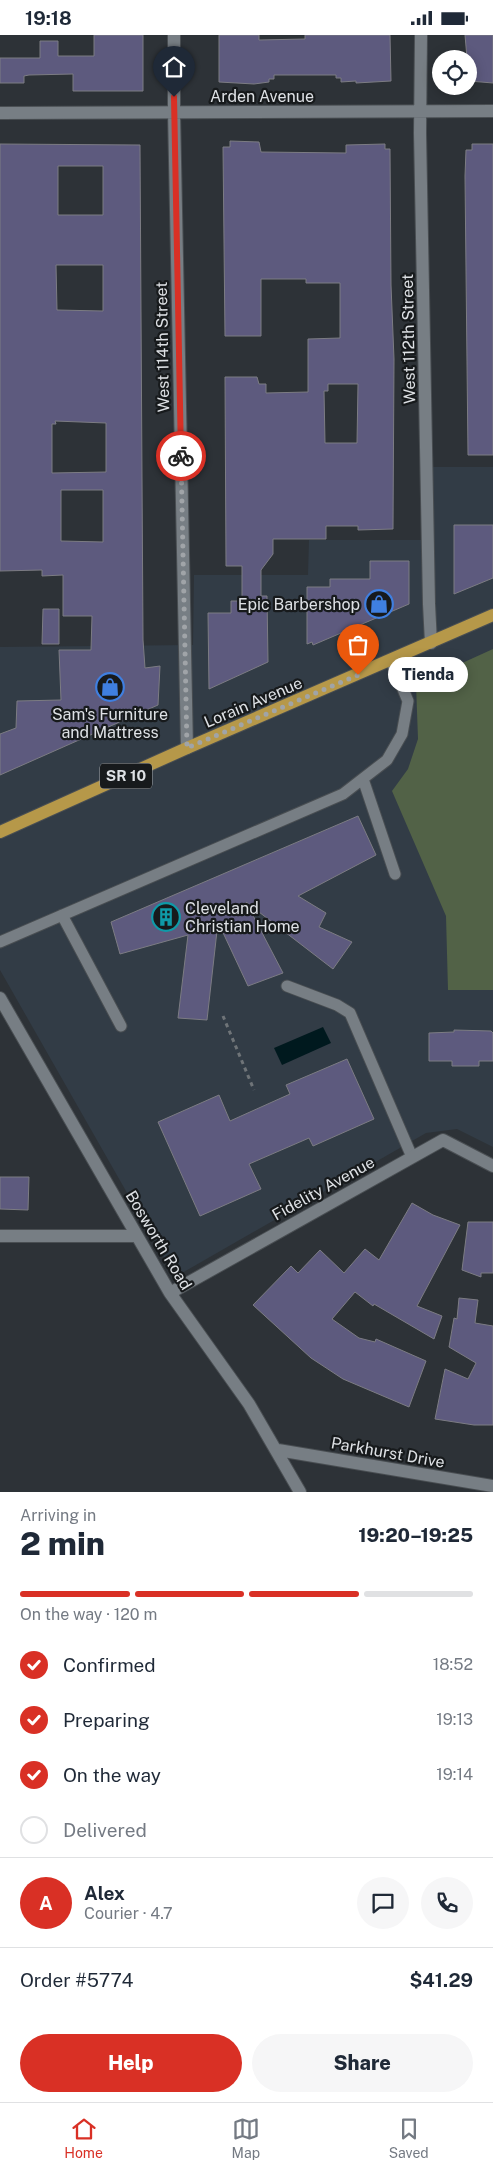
<!DOCTYPE html>
<meta charset="utf-8">
<style>
:root{--surface:#fff;--page:#f6f6f7;--text:#1f2937;--muted:#747a83;--line:#e0e1e3;--accent:#d93025}
body{margin:0;font-family:"Public Sans",sans-serif;background:var(--page);color:var(--text);height:100vh;display:flex;flex-direction:column;font-size:19px;white-space:nowrap}
*{box-sizing:border-box;margin:0}
p{font-size:16px;color:var(--muted)}
.icon{flex:none;width:28px;height:28px;fill:none;stroke:currentColor;stroke-width:2;stroke-linecap:round;stroke-linejoin:round}
.map{position:relative;height:1457px;overflow:hidden}
.side{display:flex;flex-direction:column;background:var(--surface);flex:1}
.side>*{flex:none}
.tools{position:absolute;left:432px;top:15px;display:grid;gap:10px}
.tools a{display:grid;place-items:center;width:45px;height:45px;border-radius:50%;background:var(--surface);box-shadow:0 2px 12px #0003;font-size:25px}
.pin{position:absolute;display:grid;place-items:center;width:42px;height:42px;color:#fff;margin:-51px -21px;border-radius:50% 50% 50% 0;rotate:-45deg;box-shadow:0 0 5px #0007}
.pin .icon{rotate:45deg}
.courier{position:absolute;display:grid;place-items:center;width:50px;height:50px;margin:-25px;border:4px solid #d93025;border-radius:50%;background:#fff;color:#222;box-shadow:0 1px 6px #0007}
.bubble{position:absolute;height:35px;border-radius:18px;background:var(--surface);box-shadow:0 2px 12px #0003;font-size:16px;font-weight:800;line-height:35px;text-align:center}
.summary em{font-style:normal;font-weight:800}
.summary div{display:flex;flex-direction:column-reverse}
.summary{display:flex;align-items:center;justify-content:space-between;height:85px;padding:0 20px}
h1{font-size:32px;font-weight:800;line-height:38px}
.bar{display:grid;grid-template-columns:repeat(4,1fr);gap:8px 5px;align-content:center;height:60px;padding:0 20px}
.bar i{height:6px;border-radius:4px;background:var(--line)}
.bar .current{background:var(--accent)}
.bar p{grid-column:span 4}
.line{display:flex;align-items:center;gap:12px;padding:0 20px;border-top:1px solid var(--line)}
.line div{flex:1}
.round{display:grid;place-items:center;flex:none;width:52px;height:52px;border-radius:26px;background:var(--page)}
ol{padding:0 20px;list-style:none}
li{display:flex;align-items:center;gap:15px;height:55px}
li p{margin-inline-start:auto}
li .icon{padding:5px;border-radius:50%;background:var(--accent);color:#fff;stroke-width:4}
li:last-child{color:var(--muted)}
li i{width:28px;height:28px;border:2px solid var(--line);border-radius:50%}
.cta{display:flex;gap:10px;margin-top:auto;padding:10px 20px}
.cta a{flex:1;height:58px;border-radius:30px;background:var(--accent);color:#fff;font-size:20px;font-weight:800;line-height:58px;text-align:center}
.cta a+a{background:var(--page);color:var(--text)}
.status{display:flex;justify-content:space-between;align-items:center;height:35px;padding:0 25px;background:var(--surface);direction:ltr}
.status svg{height:14px;fill:currentColor}
.dock{display:flex;justify-content:space-around;align-items:center;height:70px;border-top:1px solid var(--line);background:var(--surface);font-size:14px;color:var(--muted)}
.dock a{display:grid;justify-items:center;gap:2px}
.dock .current{color:var(--accent)}
.map>svg:first-child{display:block}
</style>
<div class="status"><b>19:18</b><svg viewBox="0 0 49 12"><path d="M0 12V9h3v3zM5 12V6h3v6zM10 12V3h3v9zM15 12V0h3v12zM26 1h20v11H26zM47 4h2v5h-2z"/></svg></div>
<div class="map">
<svg width="493" height="1457" viewBox="0 0 493 1457">
<rect width="100%" height="100%" fill="#2d3237"/>
<!-- built -->
<path fill="#323c46" d="M421,432H493V1112L457,1094L426,1098L175,1242L0,935V612L193,610L194,540H308L309,505H421Z"/>
<!-- green -->
<path fill="#526247" d="M493,614V955H448L446,881L392,756L408,734L418,704L416,649Z"/>
<!-- water -->
<path fill="#00191e" d="M323,992L331,1008L282,1030L274,1013Z"/>
<!-- building -->
<path fill="#5d5a7e" stroke="#7c7c83" fill-rule="evenodd" d="M94,0H143V56H73V39L29,40L24,41V48H0V23H40V6H58V21H94Z
M219,0H259V5L305,4V0H390L391,46L356,48V46L341,47V43H336V40H274V44H269V47L254,49L219,47Z
M465,0H493V48L469,46Z
M230,106L259,107L261,117L346,118V110L385,109V114H390L391,250L394,324L393,494L358,495V491H326V504H273V519L261,535V561H267L268,627L209,654L208,578H231V566H242V531H226L225,342H257L259,349H266V358L308,357V304L340,303V248H306V244H261V301H225L223,112H230ZM328,349H358L357,408H325L324,356H328Z
M0,109L140,110L143,605L145,633L160,631L158,670L0,740V699L16,693L17,666L61,665L59,615H91L92,581H63V540L42,541V535L0,536ZM58,131H103V180H58ZM56,230H103V276L57,275ZM55,386L106,388V437L52,438V389H56ZM61,455H103V507L61,506Z
M472,109H493V420H468L465,141L466,115H472Z
M454,490H493V543L454,559Z
M370,526H409V569L313,610L312,607L307,609V552H330V544H370Z
M43,574H59V609H42Z
M358,781L376,820L298,861L326,878L319,892L352,907L333,934L246,867L283,938L248,951L218,887L207,985L178,983L188,900L120,919L111,887Z
M454,995L491,996L493,998V1026H479V1031H452V1026H429V998L454,997Z
M347,1024L374,1084L313,1111L309,1103L249,1129L261,1154L200,1181L158,1087L219,1060L230,1086L290,1059L286,1050Z
M0,1142H29L28,1175L0,1174Z
M412,1168L433,1180L460,1190L417,1271L442,1281L434,1304L374,1269L373,1271L355,1257L332,1284L359,1303L375,1307L376,1304L426,1326L409,1372L343,1344L311,1323L253,1270L291,1231L298,1238L320,1215L344,1238L365,1214L379,1225Z
M468,1187H493V1238H481V1242L462,1235Z
M459,1263L478,1265L475,1288L493,1291V1390H474L435,1384L445,1334L468,1344L476,1328L449,1312L454,1283L457,1284Z"/>
<g fill="none" stroke-linecap="round" stroke-linejoin="round">
<defs>
<path id="lane" d="M363,744L395,839
M62,880L121,991
M0,907L343,759L387,725L402,699L408,666L391,626
M287,951L337,970L350,978L412,1122"/>
<path id="street" d="M174,0V77L187,713
M421,0L420,98L429,569L431,608
M0,78L493,76
M0,963L170,1258L249,1369L300,1457
M0,1201H137
M170,1258L443,1105L493,1131
M278,1415L493,1451"/>
<path id="primary" d="M0,797L187,713L493,580"/>
</defs>
<!-- lane casing -->
<use href="#lane" stroke="#494e52" stroke-width="13"/>
<!-- street casing -->
<use href="#street" stroke="#494e52" stroke-width="14"/>
<!-- primary casing -->
<use href="#primary" stroke="#494e52" stroke-width="14"/>
<!-- path -->
<path stroke="#6f7478" stroke-width="3" stroke-dasharray="4 4" stroke-linecap="butt" d="M223,981L254,1055"/>
<!-- lane -->
<use href="#lane" stroke="#777e84" stroke-width="11"/>
<!-- street -->
<use href="#street" stroke="#777e84" stroke-width="12"/>
<!-- primary -->
<use href="#primary" stroke="#b69849" stroke-width="12"/>
</g>
<g fill="none" stroke-linecap="round" stroke-linejoin="round">
<!-- done -->
<path stroke="#a0a4a8" stroke-width="5" stroke-dasharray="0 9" d="M181,421L187,713L358,640"/>
<!-- route -->
<path stroke="#d93025" stroke-width="6" d="M174,62L181,421"/>
</g>
<!-- icons -->
<defs>
<symbol id="shop-ring" viewBox="-11 -11 22 22"><circle r="9.5" fill="#171a1c" stroke="#3f7fe0" stroke-width="1.5"/><path d="M-5-2.5h2.3a2.7 3.5 0 0 1 5.4 0H5L5.5 6h-11ZM-1.5-2.5h3a1.5 2.3 0 0 0-3 0Z" fill="#3f7fe0"/></symbol>
<symbol id="building-ring" viewBox="-11 -11 22 22"><circle r="9.5" fill="#171a1c" stroke="#0f9aa8" stroke-width="1.5"/><path d="M-4-6H4V6H1V3H-1V6H-4ZM-2.5-4.3h1.7v1.8h-1.7ZM.8-4.3h1.7v1.8H.8ZM-2.5-1h1.7V.8h-1.7ZM.8-1h1.7V.8H.8Z" fill="#0f9aa8"/></symbol>
</defs>
<g fill-rule="evenodd">
<use href="#shop-ring" x="363" y="553" width="32" height="32"/>
<use href="#shop-ring" x="94" y="636" width="32" height="32"/>
<use href="#building-ring" x="150" y="866" width="32" height="32"/>
</g>
<g text-anchor="middle" stroke-width="4.5" stroke-linejoin="round" paint-order="stroke">
<!-- shield labels -->
<rect fill="#171a1c" stroke="#a2a5a9" stroke-width="1" x="100" y="728.5" width="52" height="25" rx="4"/>
<g font-size="15" font-weight="bold" fill="#dee1e5">
<text x="126" y="746">SR 10</text>
</g>
<!-- street labels -->
<g font-size="16" fill="#dee1e5" stroke="#171a1c">
<text x="262" y="67">Arden Avenue</text>
<text transform="translate(408 304) rotate(-91)" y="6">West 112th Street</text>
<text transform="translate(162 312) rotate(-91)" y="6">West 114th Street</text>
<text transform="translate(253 667) rotate(-23)" y="6">Lorain Avenue</text>
<text transform="translate(323 1153) rotate(-29)" y="6">Fidelity Avenue</text>
<text transform="translate(159 1205) rotate(59)" y="6">Bosworth Road</text>
<text transform="translate(388 1417) rotate(10)" y="6">Parkhurst Drive</text>
</g>
<!-- poi labels -->
<g font-size="16" fill="#dee1e5" stroke="#171a1c" text-anchor="end">
<text x="360" y="575">Epic Barbershop</text>
<text x="110" y="685" text-anchor="middle">Sam's Furniture<tspan x="110" dy="18">and Mattress</tspan></text>
<text x="185" y="879" text-anchor="start">Cleveland<tspan x="185" dy="18">Christian Home</tspan></text>
</g>
</g>
</svg>
<div class="tools">
<a><svg class="icon" aria-label="locate" viewBox="0 0 24 24"><circle cx="12" cy="12" r="6"/><path d="M12 2v4M12 18v4M2 12h4M18 12h4"/></svg></a>
</div>
<div class="pin" style="left:358px;top:640px;background:#ea580c"><svg class="icon" aria-label="bag" viewBox="0 0 24 24"><path d="M5 8h14l-1 12H6zM9 8a3 3 0 0 1 6 0"/></svg></div>
<div class="pin" style="left:174px;top:62px;background:#1f2937"><svg class="icon" aria-label="home" viewBox="0 0 24 24"><path d="M3 11l9-7 9 7M6 9v11h12V9"/></svg></div>
<div class="courier" style="left:181px;top:421px"><svg class="icon" aria-label="bike" viewBox="0 0 24 24"><circle cx="6" cy="16" r="4"/><circle cx="18" cy="16" r="4"/><path d="M6 16l4-8h5l3 8M10 8l3 8H6M13 5h3"/></svg></div>
<div class="bubble" style="left:388px;top:622px;width:80px">Tienda</div>
</div>
<section class="side">
<div class="summary"><div><h1>2 min</h1><p>Arriving in</p></div><em>19:20–19:25</em></div>
<div class="bar"><i class="current"></i><i class="current"></i><i class="current"></i><i></i><p>On the way · 120 m</p></div>
<ol>
<li><svg class="icon" aria-label="check" viewBox="0 0 24 24"><path d="M5 12l5 5 9-10"/></svg>Confirmed<p>18:52</p></li>
<li><svg class="icon" aria-label="check" viewBox="0 0 24 24"><path d="M5 12l5 5 9-10"/></svg>Preparing<p>19:13</p></li>
<li><svg class="icon" aria-label="check" viewBox="0 0 24 24"><path d="M5 12l5 5 9-10"/></svg>On the way<p>19:14</p></li>
<li><i></i>Delivered</li>
</ol>
<div class="line" style="height:90px"><b class="round" style="background:var(--accent);color:#fff">A</b><div><b>Alex</b><p>Courier · 4.7</p></div><a class="round"><svg class="icon" aria-label="chat" viewBox="0 0 24 24"><path d="M4 5h16v11H9l-5 4z"/></svg></a><a class="round"><svg class="icon" aria-label="phone" viewBox="0 0 24 24"><path d="M5 4h4l2 5-3 2q2 4 5 5l2-3 5 2v4C11 20 4 13 5 4z"/></svg></a></div>
<div class="line" style="height:65px"><div>Order #5774</div><b>$41.29</b></div>
<div class="cta"><a>Help</a><a>Share</a></div>
</section>
<nav class="dock">
<a class="current"><svg class="icon" aria-label="home" viewBox="0 0 24 24"><path d="M3 11l9-7 9 7M6 9v11h12V9"/></svg>Home</a>
<a><svg class="icon" aria-label="map" viewBox="0 0 24 24"><path d="M3 6l6-2 6 2 6-2v14l-6 2-6-2-6 2zM9 4v14M15 6v14"/></svg>Map</a>
<a><svg class="icon" aria-label="saved" viewBox="0 0 24 24"><path d="M7 4h10v16l-5-4-5 4z"/></svg>Saved</a>
</nav>
